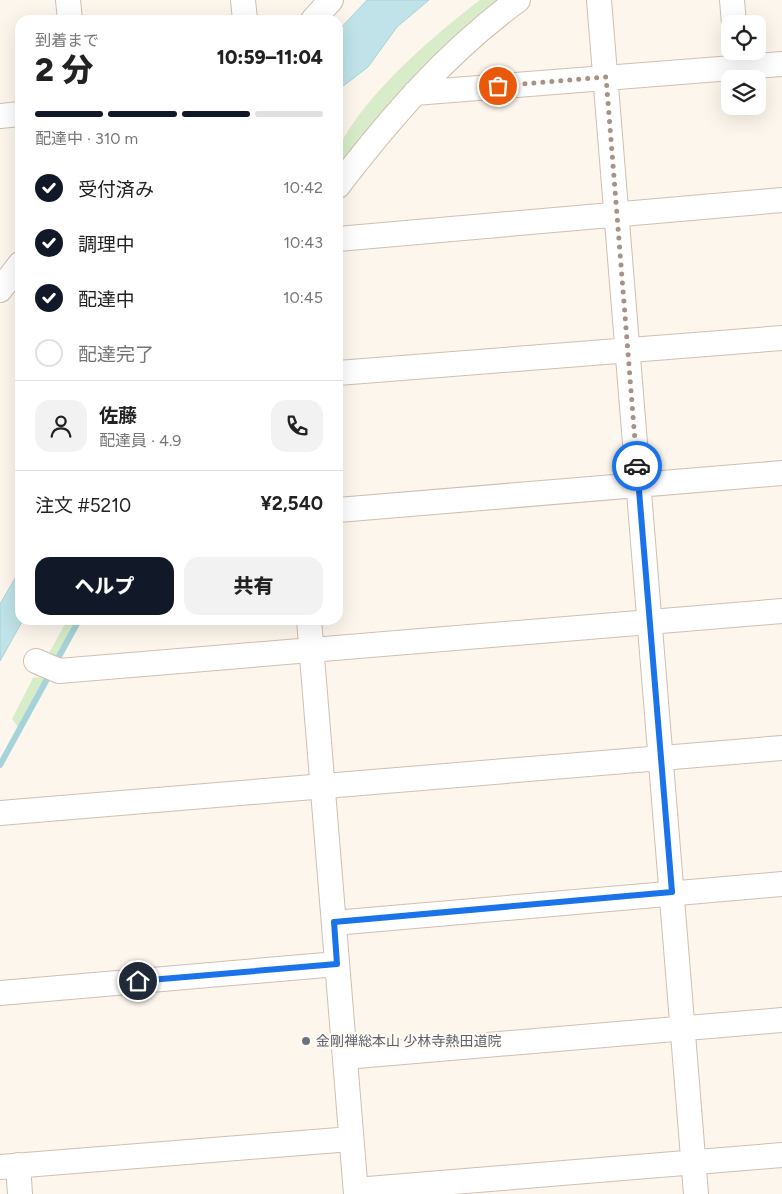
<!DOCTYPE html>
<html lang="ja">
<meta charset="utf-8">
<style>
:root{--surface:#fff;--page:#f2f2f2;--text:#222;--muted:#767676;--line:#e0e0e0;--accent:#111827}
body{margin:0;font-family:Figtree,"Noto Sans JP",sans-serif;background:var(--page);color:var(--text);height:100vh;display:flex;flex-direction:column;font-size:19px;white-space:nowrap}
*{box-sizing:border-box;margin:0}
p{font-size:16px;color:var(--muted)}
.icon{flex:none;width:28px;height:28px;fill:none;stroke:currentColor;stroke-width:2;stroke-linecap:round;stroke-linejoin:round}
.map{position:relative;flex:1;overflow:hidden}
.sheet{position:absolute;left:15px;top:15px;width:328px;height:610px;display:flex;flex-direction:column;background:var(--surface);border-radius:15px;box-shadow:0 5px 20px #0002}
.sheet>*{flex:none}
.fabs{position:absolute;left:721px;top:15px;display:grid;gap:10px}
.fabs a{display:grid;place-items:center;width:45px;height:45px;border-radius:10px;background:var(--surface);box-shadow:0 5px 20px #0002;font-size:25px}
.pin{position:absolute;display:grid;place-items:center;width:42px;height:42px;color:#fff;margin:-21px;border:2px solid #fff;border-radius:50%;box-shadow:0 1px 5px #0007}
.courier{position:absolute;display:grid;place-items:center;width:50px;height:50px;margin:-25px;border:4px solid #1a73e8;border-radius:50%;background:#fff;color:#222;box-shadow:0 1px 6px #0007}
.summary em{font-style:normal;font-weight:800}
.summary div{display:flex;flex-direction:column-reverse}
.summary{display:flex;align-items:center;justify-content:space-between;height:85px;padding:0 20px}
h1{font-size:32px;font-weight:800;line-height:38px}
.bar{display:grid;grid-template-columns:repeat(4,1fr);gap:8px 5px;align-content:center;height:60px;padding:0 20px}
.bar i{height:6px;border-radius:4px;background:var(--line)}
.bar .on{background:var(--accent)}
.bar p{grid-column:span 4}
.line{display:flex;align-items:center;gap:12px;padding:0 20px;border-top:1px solid var(--line)}
.line div{flex:1}
.round{display:grid;place-items:center;flex:none;width:52px;height:52px;border-radius:15px;background:var(--page)}
ol{padding:0 20px;list-style:none}
li{display:flex;align-items:center;gap:15px;height:55px}
li p{margin-inline-start:auto}
li .icon{padding:5px;border-radius:50%;background:var(--accent);color:#fff;stroke-width:4}
li:last-child{color:var(--muted)}
li i{width:28px;height:28px;border:2px solid var(--line);border-radius:50%}
.action{display:flex;gap:10px;margin-top:auto;padding:10px 20px}
.action a{flex:1;height:58px;border-radius:15px;background:var(--accent);color:#fff;font-size:20px;font-weight:800;line-height:58px;text-align:center}
.action a+a{background:var(--page);color:var(--text)}
.map>svg:first-child{display:block}
</style>
<div class="map">
<svg width="782" height="1194" viewBox="0 0 782 1194">
<rect width="100%" height="100%" fill="#fdf6ec"/>
<!-- green -->
<path fill="#d8ecc9" d="M480,0H510L442,52L376,119L338,170C338,163 336,153 339,147C365,94 434,35 480,0Z
M67,620H78L54,664L47,657Z
M46,676L18,727L12,719L33,678Z"/>
<!-- water -->
<path fill="#bfe3e8" stroke="#a5d3da" d="M367,0H429L397,27L368,67L338,90L343,95L339,99L338,98V31Z
M20,570V620H23L0,661V604Z"/>
<g fill="none" stroke-linecap="round" stroke-linejoin="round">
<!-- stream -->
<path stroke="#a5d3da" stroke-width="6" d="M57,660L79,620
M0,765L46,681"/>
<defs>
<path id="street" d="M68,0L70,20
M243,0L245,20
M599,0L696,1194
M732,0L734,24
M313,20L331,0
M415,93L782,64
M0,116L20,114
M338,186C391,117 447,52 518,0
M338,239L782,200
M0,290L20,264
M338,373L782,338
M338,510L782,473
M309,620L356,1194
M36,661L59,671L782,611
M0,813L782,748
M334,923L782,884
M0,993L337,964
M345,1057L782,1020
M18,1165L20,1194
M0,1167L351,1139
M356,1190L782,1155"/>
</defs>
<!-- street casing -->
<use href="#street" stroke="#d1beb0" stroke-width="26"/>
<!-- street -->
<use href="#street" stroke="#fff" stroke-width="24"/>
</g>
<g fill="none" stroke-linecap="round" stroke-linejoin="round">
<!-- done -->
<path stroke="#a89285" stroke-width="5" stroke-dasharray="0 9" d="M498,86L606,77L637,466"/>
<!-- route -->
<path stroke="#1a73e8" stroke-width="6" d="M138,981L337,964L334,922L672,892L637,466"/>
</g>
<!-- markers -->
<circle fill="#6b7280" stroke="#fffaf3" stroke-width="2" cx="306" cy="1041" r="5"/>
<g text-anchor="middle" stroke-width="4.5" stroke-linejoin="round" paint-order="stroke">
<!-- worship labels -->
<g font-size="14" fill="#5b616d" stroke="#fffaf3" text-anchor="start">
<text x="316" y="1046">金剛禅総本山 少林寺熱田道院</text>
</g>
</g>
</svg>
<div class="fabs">
<a><svg class="icon" aria-label="locate" viewBox="0 0 24 24"><circle cx="12" cy="12" r="6"/><path d="M12 2v4M12 18v4M2 12h4M18 12h4"/></svg></a>
<a><svg class="icon" aria-label="layers" viewBox="0 0 24 24"><path d="M12 4l9 5-9 5-9-5zM3 14l9 5 9-5"/></svg></a>
</div>
<div class="pin" style="left:498px;top:86px;background:#ea580c"><svg class="icon" aria-label="bag" viewBox="0 0 24 24"><path d="M5 8h14l-1 12H6zM9 8a3 3 0 0 1 6 0"/></svg></div>
<div class="pin" style="left:138px;top:981px;background:#1f2937"><svg class="icon" aria-label="home" viewBox="0 0 24 24"><path d="M3 11l9-7 9 7M6 9v11h12V9"/></svg></div>
<div class="courier" style="left:637px;top:466px"><svg class="icon" aria-label="car" viewBox="0 0 24 24"><path d="M5 17H2v-5l4-1 3-4h7l3 4 3 1v5h-3M9 17h6M6 11h13"/><circle cx="7" cy="17" r="2"/><circle cx="17" cy="17" r="2"/></svg></div>
<section class="sheet">
<div class="summary"><div><h1>2 分</h1><p>到着まで</p></div><em>10:59–11:04</em></div>
<div class="bar"><i class="on"></i><i class="on"></i><i class="on"></i><i></i><p>配達中 · 310 m</p></div>
<ol>
<li><svg class="icon" aria-label="check" viewBox="0 0 24 24"><path d="M5 12l5 5 9-10"/></svg>受付済み<p>10:42</p></li>
<li><svg class="icon" aria-label="check" viewBox="0 0 24 24"><path d="M5 12l5 5 9-10"/></svg>調理中<p>10:43</p></li>
<li><svg class="icon" aria-label="check" viewBox="0 0 24 24"><path d="M5 12l5 5 9-10"/></svg>配達中<p>10:45</p></li>
<li><i></i>配達完了</li>
</ol>
<div class="line" style="height:90px"><a class="round"><svg class="icon" aria-label="person" viewBox="0 0 24 24"><circle cx="12" cy="8" r="4"/><path d="M4 21q1-7 8-7t8 7"/></svg></a><div><b>佐藤</b><p>配達員 · 4.9</p></div><a class="round"><svg class="icon" aria-label="phone" viewBox="0 0 24 24"><path d="M5 4h4l2 5-3 2q2 4 5 5l2-3 5 2v4C11 20 4 13 5 4z"/></svg></a></div>
<div class="line" style="height:65px"><div>注文 #5210</div><b>¥2,540</b></div>
<div class="action"><a>ヘルプ</a><a>共有</a></div>
</section>
</div>
